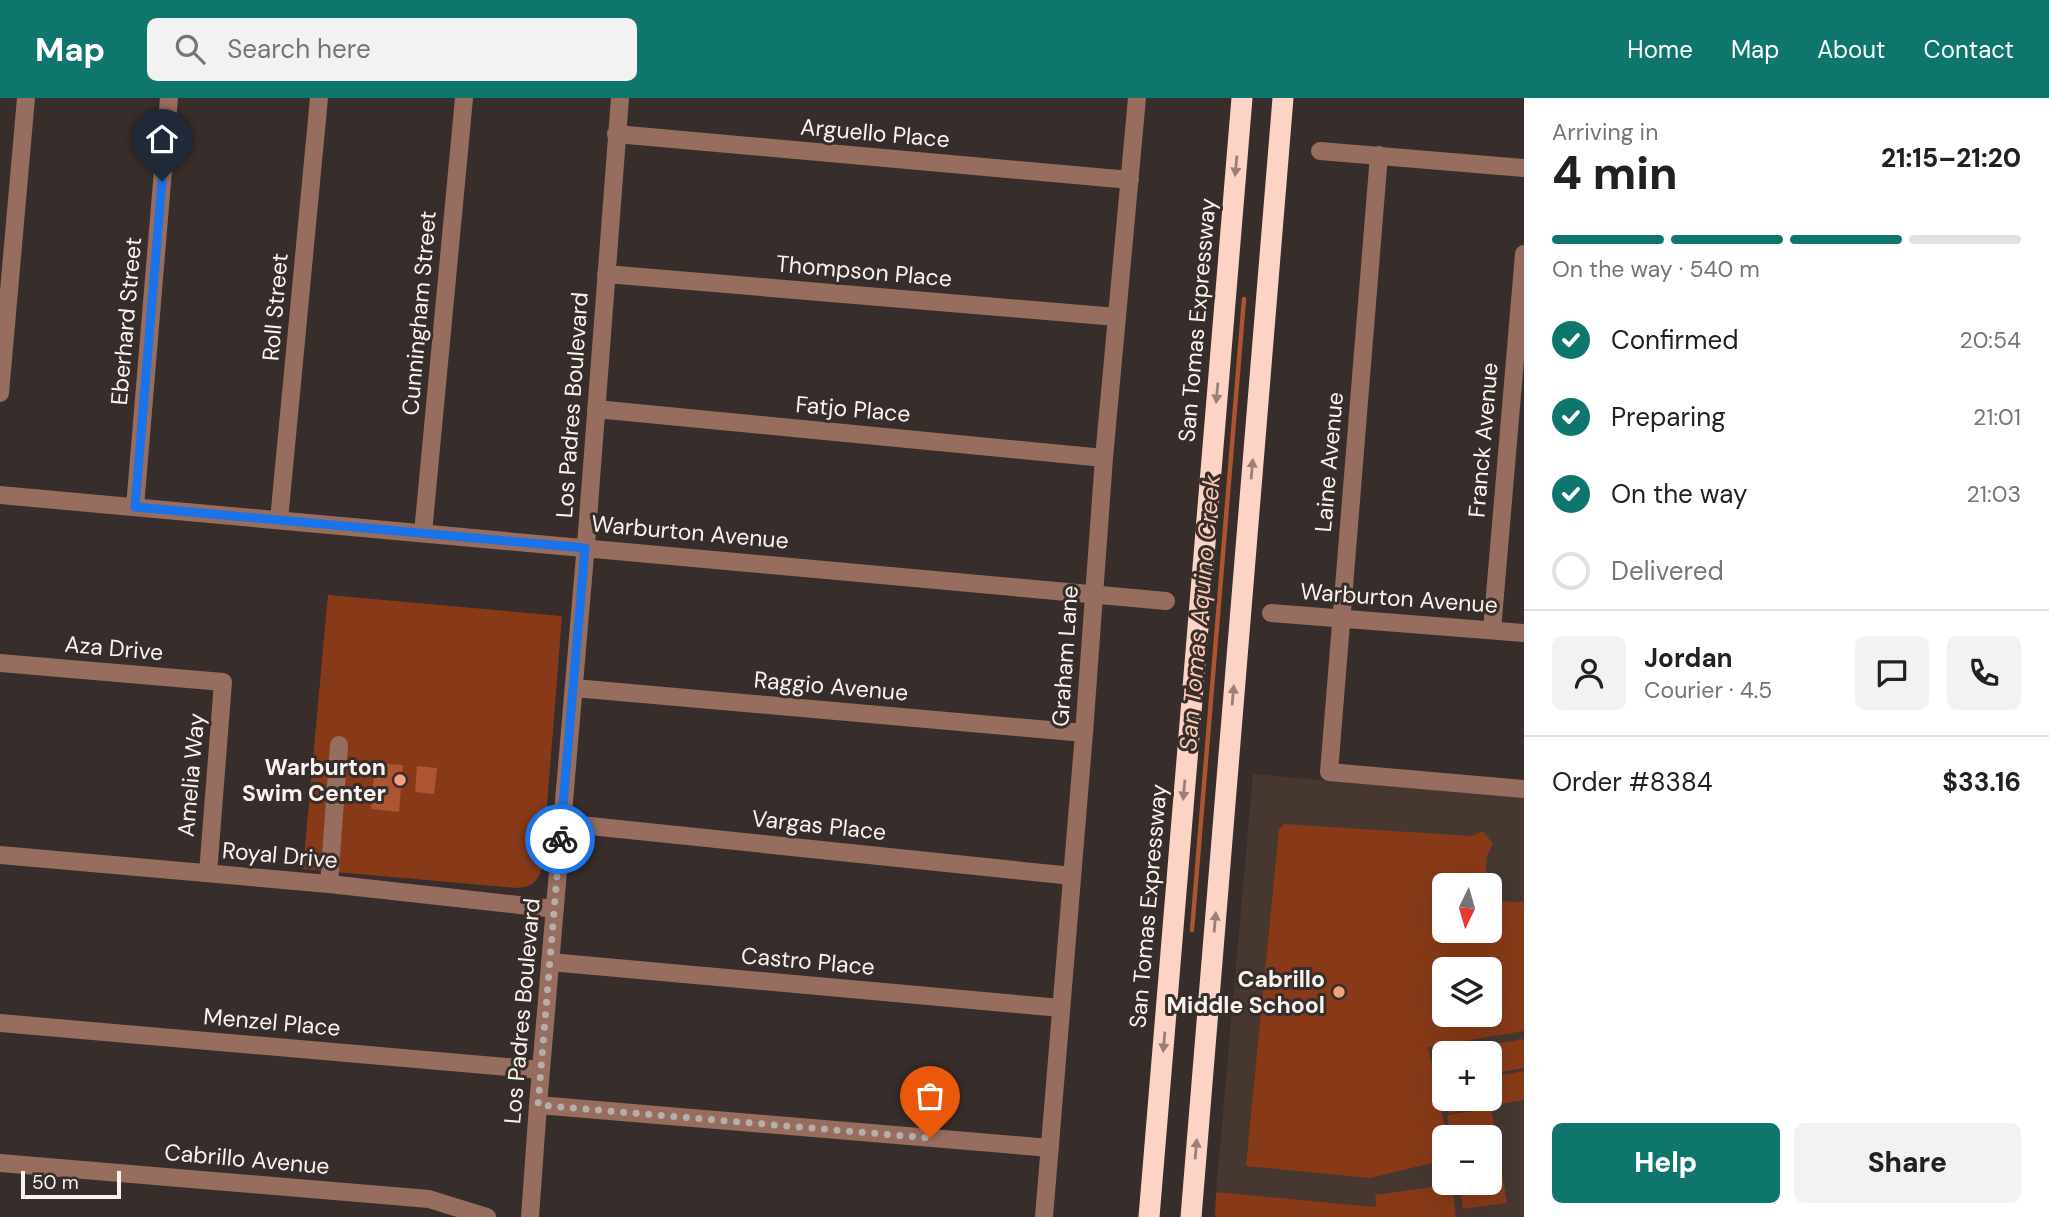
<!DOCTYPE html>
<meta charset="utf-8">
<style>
:root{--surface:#fff;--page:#f2f2f2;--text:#202124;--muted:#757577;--line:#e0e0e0;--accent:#0f766e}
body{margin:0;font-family:"DM Sans",sans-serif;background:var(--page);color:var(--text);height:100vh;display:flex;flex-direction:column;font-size:26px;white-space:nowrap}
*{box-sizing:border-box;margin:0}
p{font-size:23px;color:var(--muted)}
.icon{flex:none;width:38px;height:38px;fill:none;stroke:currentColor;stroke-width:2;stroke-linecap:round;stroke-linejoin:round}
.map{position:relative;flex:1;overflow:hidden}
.panel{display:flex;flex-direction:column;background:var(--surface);width:525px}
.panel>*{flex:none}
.needle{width:46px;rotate:185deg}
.tools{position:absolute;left:1432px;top:775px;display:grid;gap:14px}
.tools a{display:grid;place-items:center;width:70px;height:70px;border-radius:10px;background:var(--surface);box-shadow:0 7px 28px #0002;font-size:35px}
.scale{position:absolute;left:21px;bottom:18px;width:100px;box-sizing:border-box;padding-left:7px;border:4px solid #f9f3f0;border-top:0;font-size:19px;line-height:24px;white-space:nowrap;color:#f9f3f0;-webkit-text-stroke:5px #372d2a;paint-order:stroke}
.pin{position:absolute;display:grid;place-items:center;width:60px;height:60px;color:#fff;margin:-72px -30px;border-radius:50% 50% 50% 0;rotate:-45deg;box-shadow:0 0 7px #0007}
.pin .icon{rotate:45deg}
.courier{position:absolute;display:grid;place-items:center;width:70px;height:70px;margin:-35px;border:5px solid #1a73e8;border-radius:50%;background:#fff;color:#222;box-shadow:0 2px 9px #0007}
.summary em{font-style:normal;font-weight:800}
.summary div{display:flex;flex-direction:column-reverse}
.summary{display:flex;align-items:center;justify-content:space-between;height:119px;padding:0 28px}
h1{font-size:46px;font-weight:800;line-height:52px}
.bar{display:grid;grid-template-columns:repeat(4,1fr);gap:10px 7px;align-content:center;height:84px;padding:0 28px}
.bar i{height:9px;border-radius:5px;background:var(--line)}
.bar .on{background:var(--accent)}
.bar p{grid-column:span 4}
.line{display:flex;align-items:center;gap:18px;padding:0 28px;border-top:2px solid var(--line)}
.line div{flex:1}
.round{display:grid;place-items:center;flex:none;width:74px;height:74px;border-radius:10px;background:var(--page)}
ol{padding:0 28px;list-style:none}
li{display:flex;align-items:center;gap:21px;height:77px}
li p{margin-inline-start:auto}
li .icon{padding:7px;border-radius:50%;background:var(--accent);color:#fff;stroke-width:4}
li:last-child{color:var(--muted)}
li i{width:38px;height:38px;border:4px solid var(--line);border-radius:50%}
.button{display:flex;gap:14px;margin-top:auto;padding:14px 28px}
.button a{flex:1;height:80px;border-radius:10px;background:var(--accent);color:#fff;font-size:28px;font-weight:800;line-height:80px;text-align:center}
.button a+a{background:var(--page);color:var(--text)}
header{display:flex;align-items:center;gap:42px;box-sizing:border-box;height:98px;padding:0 35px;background:var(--accent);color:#fff}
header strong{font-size:33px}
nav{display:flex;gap:38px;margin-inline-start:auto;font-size:24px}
.search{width:490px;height:63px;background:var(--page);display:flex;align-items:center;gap:18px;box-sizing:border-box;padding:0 24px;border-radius:10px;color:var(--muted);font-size:26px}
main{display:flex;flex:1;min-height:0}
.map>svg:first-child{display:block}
</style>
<header>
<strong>Map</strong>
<div class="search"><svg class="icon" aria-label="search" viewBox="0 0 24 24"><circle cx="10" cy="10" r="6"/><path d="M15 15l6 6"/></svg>Search here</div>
<nav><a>Home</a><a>Map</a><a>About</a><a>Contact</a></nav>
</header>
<main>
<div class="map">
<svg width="1524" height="1119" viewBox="0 0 1524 1119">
<rect width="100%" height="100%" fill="#372d2a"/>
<!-- built -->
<path fill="#473731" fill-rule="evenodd" d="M1253,676L1524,699V1119H1456L1451,1086L1375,1098L1376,1109L1216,1094ZM1444,788H1489V833H1444ZM1444,872H1489V917H1444ZM1444,956H1489V1001H1444ZM1444,1040H1489V1085H1444Z"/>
<!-- green -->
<path fill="#883a18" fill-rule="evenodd" d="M328,497L562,518L542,771C537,785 530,789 516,790L303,771Z
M1284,726L1471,738L1483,733L1493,746L1487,758L1485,787L1444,788V833H1489V803L1523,804L1524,801V933L1428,949L1447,1039L1444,1040V1062L1370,1080L1246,1068L1279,731ZM1444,872H1489V917H1444Z
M1524,941V970L1489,976V956H1444V982L1439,955Z
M1524,973V1002L1449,1015L1446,1001H1489V979Z
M1491,1010L1496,1040L1451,1039L1447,1017Z
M1502,1075L1507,1105L1463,1111L1459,1085H1489V1077Z
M1452,1086L1456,1119H1215L1216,1094L1376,1109L1375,1097Z"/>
<!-- water -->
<path fill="#ad5430" d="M375,665L403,667L399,714L371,711Z
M417,668L437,670L434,696L415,694Z"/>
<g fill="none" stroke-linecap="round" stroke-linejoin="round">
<!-- stream -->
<path stroke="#ad5430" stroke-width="4.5" d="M1192,832L1244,201"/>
<!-- minor -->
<path stroke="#966d5e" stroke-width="18" d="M616,36L1130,82
M1320,53L1524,70
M1379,57L1329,674L1524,691
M606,176L1117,219
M0,295L26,0
M596,311L1104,360
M0,397L1166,503
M135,409L169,0
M279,422L319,0
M423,435L464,0
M1271,515L1524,535
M1492,532L1524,156
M0,565L223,584L208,775
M574,590L1084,635
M561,725L1072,778
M0,757L329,786L555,811
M329,786L339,647
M550,864L1061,910
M0,925L541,972
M538,1007L1050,1050
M0,1065L429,1101L487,1119
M530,1119L538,1007L587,434L620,0
M1044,1119L1084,635L1104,360L1137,0"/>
<!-- highway -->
<path stroke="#fcd3c4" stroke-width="21" d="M1149,1119L1242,0
M1191,1119L1283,0"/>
</g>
<!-- one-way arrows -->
<defs><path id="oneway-solid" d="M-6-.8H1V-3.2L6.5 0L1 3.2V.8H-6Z" transform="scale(1.75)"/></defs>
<g fill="#9a8077">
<use href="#oneway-solid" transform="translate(1236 68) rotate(95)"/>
<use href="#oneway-solid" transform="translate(1217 295) rotate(95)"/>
<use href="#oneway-solid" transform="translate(1252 371) rotate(-85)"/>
<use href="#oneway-solid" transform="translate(1233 597) rotate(-85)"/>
<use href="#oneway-solid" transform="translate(1184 692) rotate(95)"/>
<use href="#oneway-solid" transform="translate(1215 824) rotate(-85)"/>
<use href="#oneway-solid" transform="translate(1164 944) rotate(95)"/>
<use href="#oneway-solid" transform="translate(1196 1051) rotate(-85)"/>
</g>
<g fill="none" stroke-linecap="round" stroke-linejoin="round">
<!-- done -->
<path stroke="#b5aeab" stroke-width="7" stroke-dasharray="0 12.6" d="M560,741L538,1007L930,1040"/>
<!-- route -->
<path stroke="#1a73e8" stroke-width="9" d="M162,83L135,409L585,450L560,741"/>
</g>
<!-- markers -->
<g fill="#f2a081" stroke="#372d2a" stroke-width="2.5">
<circle cx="400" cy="682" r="7"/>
<circle cx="1339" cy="894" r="7"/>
</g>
<g text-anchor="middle" stroke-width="6" stroke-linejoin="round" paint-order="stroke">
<!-- street labels -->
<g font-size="23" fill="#f9f3f0" stroke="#372d2a">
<text transform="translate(875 35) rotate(5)" y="8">Arguello Place</text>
<text transform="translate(864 173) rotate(5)" y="8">Thompson Place</text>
<text transform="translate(275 209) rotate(-85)" y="8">Roll Street</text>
<text transform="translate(419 215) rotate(-85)" y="8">Cunningham Street</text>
<text transform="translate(1197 222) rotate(-85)" y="8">San Tomas Expressway</text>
<text transform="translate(126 223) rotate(-85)" y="8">Eberhard Street</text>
<text transform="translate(572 307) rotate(-86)" y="8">Los Padres Boulevard</text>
<text transform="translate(853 311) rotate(5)" y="8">Fatjo Place</text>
<text transform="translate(1483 342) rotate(-85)" y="8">Franck Avenue</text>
<text transform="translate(1329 364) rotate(-85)" y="8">Laine Avenue</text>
<text transform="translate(690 434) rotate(5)" y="8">Warburton Avenue</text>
<text transform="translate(1399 500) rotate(4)" y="8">Warburton Avenue</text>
<text transform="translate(114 550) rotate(5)" y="8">Aza Drive</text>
<text transform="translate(1065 558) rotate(-86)" y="8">Graham Lane</text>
<text transform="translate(831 588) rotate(5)" y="8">Raggio Avenue</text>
<text transform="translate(191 677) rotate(-85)" y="8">Amelia Way</text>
<text transform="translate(819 727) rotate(6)" y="8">Vargas Place</text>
<text transform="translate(280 757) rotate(5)" y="8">Royal Drive</text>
<text transform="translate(1148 808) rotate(-85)" y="8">San Tomas Expressway</text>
<text transform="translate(808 863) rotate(5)" y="8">Castro Place</text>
<text transform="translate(522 913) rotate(-85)" y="8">Los Padres Boulevard</text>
<text transform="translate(272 924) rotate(5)" y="8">Menzel Place</text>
<text transform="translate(247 1061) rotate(5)" y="8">Cabrillo Avenue</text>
</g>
<!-- poi labels -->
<g font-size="23" font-weight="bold" fill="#f9f3f0" stroke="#372d2a" text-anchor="end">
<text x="386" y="677">Warburton<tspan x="386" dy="26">Swim Center</tspan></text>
<text x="1325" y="889">Cabrillo<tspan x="1325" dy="26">Middle School</tspan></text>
</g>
<!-- water labels -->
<g font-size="24" font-style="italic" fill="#fac8b5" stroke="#372d2a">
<text transform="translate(1200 515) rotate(-85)" y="8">San Tomas Aquino Creek</text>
</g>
</g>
</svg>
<div class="tools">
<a><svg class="needle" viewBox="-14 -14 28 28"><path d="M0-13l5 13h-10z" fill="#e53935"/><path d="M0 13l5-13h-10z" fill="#757577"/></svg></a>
<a><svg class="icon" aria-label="layers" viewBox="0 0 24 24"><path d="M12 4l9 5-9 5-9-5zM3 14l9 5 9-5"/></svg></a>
<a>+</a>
<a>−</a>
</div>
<div class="scale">50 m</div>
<div class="pin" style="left:930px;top:1040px;background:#ea580c"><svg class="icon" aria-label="bag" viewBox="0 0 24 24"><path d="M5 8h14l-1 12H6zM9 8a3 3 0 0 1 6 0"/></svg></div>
<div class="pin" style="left:162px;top:83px;background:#1f2937"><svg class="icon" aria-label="home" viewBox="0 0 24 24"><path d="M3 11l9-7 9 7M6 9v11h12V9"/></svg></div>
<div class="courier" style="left:560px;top:741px"><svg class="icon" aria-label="bike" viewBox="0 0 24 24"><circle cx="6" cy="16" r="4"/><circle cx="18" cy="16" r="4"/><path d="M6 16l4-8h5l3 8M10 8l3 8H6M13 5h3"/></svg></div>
</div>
<section class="panel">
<div class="summary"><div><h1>4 min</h1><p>Arriving in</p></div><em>21:15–21:20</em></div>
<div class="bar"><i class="on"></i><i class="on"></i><i class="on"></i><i></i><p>On the way · 540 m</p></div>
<ol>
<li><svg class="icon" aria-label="check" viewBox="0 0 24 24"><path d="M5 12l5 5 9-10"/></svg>Confirmed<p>20:54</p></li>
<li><svg class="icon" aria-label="check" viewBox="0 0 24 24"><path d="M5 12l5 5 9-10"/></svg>Preparing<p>21:01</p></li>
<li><svg class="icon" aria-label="check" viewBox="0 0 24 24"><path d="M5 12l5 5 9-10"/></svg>On the way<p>21:03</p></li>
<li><i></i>Delivered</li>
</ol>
<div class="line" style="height:126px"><a class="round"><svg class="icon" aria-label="person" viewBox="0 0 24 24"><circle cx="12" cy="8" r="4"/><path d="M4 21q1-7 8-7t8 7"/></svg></a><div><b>Jordan</b><p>Courier · 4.5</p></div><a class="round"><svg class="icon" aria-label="chat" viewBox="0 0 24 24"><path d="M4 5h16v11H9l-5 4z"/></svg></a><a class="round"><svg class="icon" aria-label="phone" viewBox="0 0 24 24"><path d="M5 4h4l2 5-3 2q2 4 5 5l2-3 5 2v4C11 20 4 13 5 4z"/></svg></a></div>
<div class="line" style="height:91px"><div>Order #8384</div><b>$33.16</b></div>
<div class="button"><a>Help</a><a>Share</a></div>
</section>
</main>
